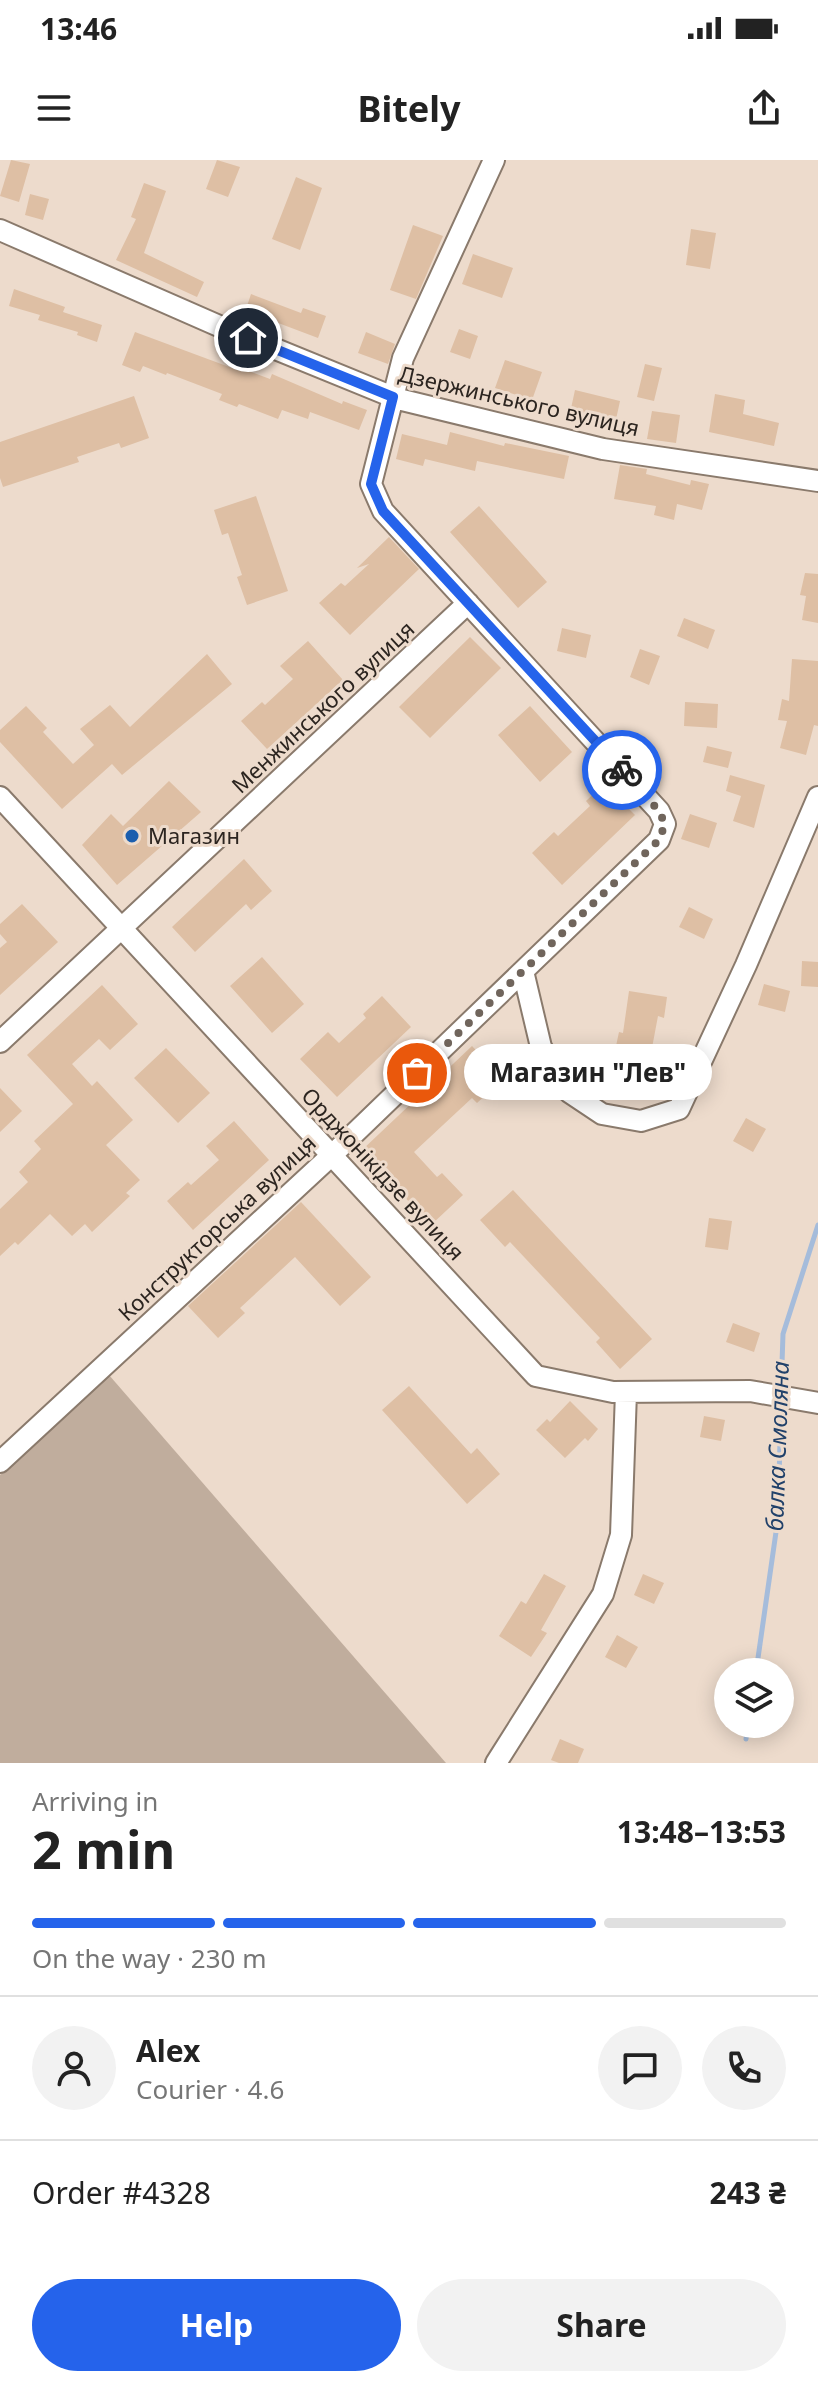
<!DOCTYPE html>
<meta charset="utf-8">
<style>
:root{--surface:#fff;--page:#f2f2f2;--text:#222;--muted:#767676;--line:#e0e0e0;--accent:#2563eb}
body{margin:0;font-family:"Noto Sans",sans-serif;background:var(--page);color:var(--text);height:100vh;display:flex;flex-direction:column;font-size:30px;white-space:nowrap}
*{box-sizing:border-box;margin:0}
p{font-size:26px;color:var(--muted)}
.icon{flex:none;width:44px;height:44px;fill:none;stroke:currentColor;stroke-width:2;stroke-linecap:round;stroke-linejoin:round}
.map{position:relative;height:1603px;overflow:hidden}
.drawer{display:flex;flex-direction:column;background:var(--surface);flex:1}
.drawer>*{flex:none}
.tools{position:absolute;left:714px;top:1498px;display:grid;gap:16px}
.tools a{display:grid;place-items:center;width:80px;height:80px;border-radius:50%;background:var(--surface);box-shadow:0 4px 20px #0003;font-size:40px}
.pin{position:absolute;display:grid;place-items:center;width:68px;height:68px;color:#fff;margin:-34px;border:4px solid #fff;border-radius:50%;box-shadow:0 2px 8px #0007}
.courier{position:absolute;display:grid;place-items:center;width:80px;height:80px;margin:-40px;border:6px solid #2563eb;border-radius:50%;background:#fff;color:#222;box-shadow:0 2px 10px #0007}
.bubble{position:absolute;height:56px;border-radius:28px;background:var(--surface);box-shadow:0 4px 20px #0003;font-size:26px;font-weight:700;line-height:56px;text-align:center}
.overview em{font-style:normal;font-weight:700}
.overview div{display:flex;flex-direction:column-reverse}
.overview{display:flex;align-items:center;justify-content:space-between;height:136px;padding:0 32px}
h1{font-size:52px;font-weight:700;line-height:60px}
.bar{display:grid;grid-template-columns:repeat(4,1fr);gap:12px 8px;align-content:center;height:96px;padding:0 32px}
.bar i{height:10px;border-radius:6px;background:var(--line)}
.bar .selected{background:var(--accent)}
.bar p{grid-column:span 4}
.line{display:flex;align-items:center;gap:20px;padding:0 32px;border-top:2px solid var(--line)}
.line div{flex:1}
.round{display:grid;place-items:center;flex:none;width:84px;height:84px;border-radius:42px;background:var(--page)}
.primary-button{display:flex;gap:16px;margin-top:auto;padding:16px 32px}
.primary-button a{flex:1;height:92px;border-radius:48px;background:var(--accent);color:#fff;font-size:32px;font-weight:700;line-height:92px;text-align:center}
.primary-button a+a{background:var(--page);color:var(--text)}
.status{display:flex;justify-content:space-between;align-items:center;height:56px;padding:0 40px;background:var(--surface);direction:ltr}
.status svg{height:22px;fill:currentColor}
header{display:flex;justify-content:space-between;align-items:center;height:104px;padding:0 32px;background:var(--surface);font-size:36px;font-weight:700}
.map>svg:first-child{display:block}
</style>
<div class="status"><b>13:46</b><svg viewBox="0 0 49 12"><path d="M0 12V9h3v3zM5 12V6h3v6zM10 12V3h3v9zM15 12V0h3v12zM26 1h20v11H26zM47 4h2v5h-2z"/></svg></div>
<header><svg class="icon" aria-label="menu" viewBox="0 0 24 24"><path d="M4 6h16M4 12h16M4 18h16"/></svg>Bitely<svg class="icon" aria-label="share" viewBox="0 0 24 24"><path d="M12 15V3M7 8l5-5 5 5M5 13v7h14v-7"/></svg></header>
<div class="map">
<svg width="818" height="1603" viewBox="0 0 818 1603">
<rect width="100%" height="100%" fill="#eddbcc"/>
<!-- green -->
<path fill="#c0ad9d" d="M109,1215L446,1603H0V1315Z"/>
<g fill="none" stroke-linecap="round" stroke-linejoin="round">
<!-- stream -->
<path stroke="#a5bcdb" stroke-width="5" d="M781,1233L783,1174L818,1065
M756,1512L778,1358L781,1243
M746,1579L748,1564"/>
</g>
<!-- building -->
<path fill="#debfa4" d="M11,0L30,4L19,42L0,36Z
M217,0L240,7L228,37L206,29Z
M296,17L322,28L300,90L272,79Z
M144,23L166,31L144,93L204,122L197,137L116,100L136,59L131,57Z
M30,34L49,39L43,60L25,55Z
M413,65L443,76L416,139L390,130Z
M691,69L716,73L710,109L686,105Z
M473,94L513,108L502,138L462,124Z
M14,129L65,147L63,152L102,165L97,182L77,175L78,172L38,160L40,155L9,146Z
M251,134L301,153L303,148L326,156L318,178L273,161L271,165L244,155Z
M459,169L478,176L470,199L450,192Z
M135,172L232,208L233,205L270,219L272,214L342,244L343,241L367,250L359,270L310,252L308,259L282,250L278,259L239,244L237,247L219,240L222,234L167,213L166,215L143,206L140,212L122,205Z
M366,172L395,184L388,204L358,193Z
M505,200L542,212L532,240L495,228Z
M645,204L662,208L654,241L637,237Z
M575,230L620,241L615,264L570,253Z
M715,234L745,240L743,254L779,263L774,286L709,272Z
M134,236L149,278L121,288L119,283L77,297L79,302L3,327L0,318V282Z
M652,251L680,255L676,283L647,279Z
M450,272L504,286L505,283L569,296L564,319L477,301L475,311L425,299L423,306L396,299L402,274L447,285Z
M620,305L647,309L646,314L690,325L691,320L709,324L702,350L677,344L674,360L654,355L656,346L614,339Z
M256,336L288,431L247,445L237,417L242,415L228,373L222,375L214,350Z
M479,346L547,422L518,448L450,372Z
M389,377L419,409L350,475L319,443L341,423L345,426L369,404L357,408Z
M805,413L818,414V463L802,460L806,436L800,435Z
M684,458L715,470L708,489L677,476Z
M562,468L591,475L586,498L557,491Z
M470,477L501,508L430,578L399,547Z
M308,481L343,520L267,589L241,561L262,542L265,545L293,519L280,506Z
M640,489L660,496L649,525L630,517Z
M207,494L232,524L122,615L112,604L62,649L0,582V570L26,546L47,568L43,572L73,604L94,585L80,569L110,545L130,567Z
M792,499L818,501V566L814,565L806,595L780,588L787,561L778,560L782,539L789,541Z
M685,542L718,544L717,568L684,566Z
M530,546L572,592L540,622L498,575Z
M707,586L732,592L728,608L703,602Z
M730,615L765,625L754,668L733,661L741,636L726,631Z
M169,621L201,652L117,725L82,685L111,654L123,666Z
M604,624L635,655L562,725L532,693L554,672L558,676L590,646L586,641Z
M690,654L717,663L709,688L681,679Z
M244,699L272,731L251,750L246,744L195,792L172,767Z
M22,744L58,782L0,835V788L7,782L0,774V764Z
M689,747L713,759L704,779L679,767Z
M262,797L304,844L272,873L230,826Z
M802,801L818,802V827L801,826Z
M764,824L790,831L785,852L758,845Z
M102,825L138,864L110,890L99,879L72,904L92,926L97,921L133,960L106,985L140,1020L126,1033L130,1036L92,1072L85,1064L72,1076L50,1054L18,1085L15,1082L0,1096V1049L28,1022L19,1012L41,989L34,981L73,944L27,895Z
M629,831L667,837L664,858L658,856L648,909L634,906L622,940L584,927L591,908L610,914L619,872L623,873Z
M382,836L411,867L337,937L300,899L328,872L339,883L366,858L363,854Z
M472,886L503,919L477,943L472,938L414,992L437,1017L442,1013L463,1035L431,1065L361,991Z
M166,888L210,933L178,963L134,918Z
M0,928L22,951L0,972Z
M746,958L766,969L753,992L733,981Z
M234,961L269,1000L193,1070L167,1041L188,1022L191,1025L219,1000L206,986Z
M513,1030L652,1179L620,1209L596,1182L600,1178L510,1082L505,1087L480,1060Z
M301,1042L371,1117L340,1146L295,1097L240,1148L245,1153L218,1178L188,1146Z
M709,1058L732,1061L728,1090L705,1087Z
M733,1163L760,1173L754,1192L726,1182Z
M409,1226L471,1294L477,1288L500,1314L467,1344L382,1250Z
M570,1241L598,1269L588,1281L585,1278L565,1298L536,1270L547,1259L550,1262Z
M704,1256L725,1260L721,1281L700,1277Z
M544,1414L566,1426L541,1470L547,1473L531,1497L499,1476L521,1441L526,1444Z
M643,1414L664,1423L654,1444L634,1435Z
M617,1475L638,1487L626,1508L605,1497Z
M560,1579L584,1589L578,1603H559L551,1600Z"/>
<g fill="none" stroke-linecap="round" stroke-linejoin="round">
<defs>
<path id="street" d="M0,70L219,166L398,239L603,289L818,321
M0,637L536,1216L613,1232L750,1231L818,1243
M523,811L541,887L569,932L602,954L641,961L679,949L746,805L818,637
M0,882L468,443
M0,1302L333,994L659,680L665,664L659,651L383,351L371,324L403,198L494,0
M496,1603L603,1434L621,1375L626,1232"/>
</defs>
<!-- street casing -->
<use href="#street" stroke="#8a7a6c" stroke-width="24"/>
<!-- street -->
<use href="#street" stroke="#fff" stroke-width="20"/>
</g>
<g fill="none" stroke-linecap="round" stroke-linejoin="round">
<!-- done -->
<path stroke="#70655c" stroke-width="8" stroke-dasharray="0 14.4" d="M417,913L659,680L665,664L659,651L622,610"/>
<!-- route -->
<path stroke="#2563eb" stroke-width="10" d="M248,178L393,237L371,324L383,351L622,610"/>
</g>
<!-- markers -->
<circle fill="#1b5eae" stroke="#eddbcc" stroke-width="3" cx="132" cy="676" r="8"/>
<g text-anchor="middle" stroke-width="6" stroke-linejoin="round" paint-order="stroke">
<!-- street labels -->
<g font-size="22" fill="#2c2520" stroke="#eddbcc">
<text transform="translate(519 241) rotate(13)" y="8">Дзержинського вулиця</text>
<text transform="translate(323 547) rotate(-43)" y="8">Менжинського вулиця</text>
<text transform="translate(383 1014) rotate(47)" y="8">Орджонікідзе вулиця</text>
<text transform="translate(217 1068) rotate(-43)" y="8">Конструкторська вулиця</text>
</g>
<!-- poi labels -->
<g font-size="22" fill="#2c2520" stroke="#eddbcc" text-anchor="start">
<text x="148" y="684">Магазин</text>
</g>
<!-- water labels -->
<g font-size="24" font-style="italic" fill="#21416a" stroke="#eddbcc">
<text transform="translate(778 1286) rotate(-88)" y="8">балка Смоляна</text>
</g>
</g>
</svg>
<div class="tools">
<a><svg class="icon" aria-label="layers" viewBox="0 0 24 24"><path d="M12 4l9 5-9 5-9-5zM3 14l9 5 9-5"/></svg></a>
</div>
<div class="pin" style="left:417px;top:913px;background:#ea580c"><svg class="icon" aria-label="bag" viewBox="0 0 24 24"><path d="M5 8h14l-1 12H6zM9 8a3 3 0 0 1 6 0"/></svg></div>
<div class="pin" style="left:248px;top:178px;background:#1f2937"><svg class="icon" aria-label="home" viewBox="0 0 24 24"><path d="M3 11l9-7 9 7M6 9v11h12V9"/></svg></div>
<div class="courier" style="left:622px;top:610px"><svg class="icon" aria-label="bike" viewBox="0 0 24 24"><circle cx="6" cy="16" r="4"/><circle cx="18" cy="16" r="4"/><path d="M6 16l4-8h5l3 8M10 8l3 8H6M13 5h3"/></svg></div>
<div class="bubble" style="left:464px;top:884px;width:248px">Магазин &quot;Лев&quot;</div>
</div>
<section class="drawer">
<div class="overview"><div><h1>2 min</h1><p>Arriving in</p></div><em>13:48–13:53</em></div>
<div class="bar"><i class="selected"></i><i class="selected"></i><i class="selected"></i><i></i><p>On the way · 230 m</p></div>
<div class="line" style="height:144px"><a class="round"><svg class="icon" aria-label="person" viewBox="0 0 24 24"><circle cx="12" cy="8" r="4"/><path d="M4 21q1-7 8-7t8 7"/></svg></a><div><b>Alex</b><p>Courier · 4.6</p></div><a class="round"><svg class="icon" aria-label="chat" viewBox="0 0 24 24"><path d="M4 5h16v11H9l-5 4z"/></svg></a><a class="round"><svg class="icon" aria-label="phone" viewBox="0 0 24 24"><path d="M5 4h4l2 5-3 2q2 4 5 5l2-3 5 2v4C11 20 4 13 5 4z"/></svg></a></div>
<div class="line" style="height:104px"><div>Order #4328</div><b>243 ₴</b></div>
<div class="primary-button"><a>Help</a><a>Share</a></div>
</section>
